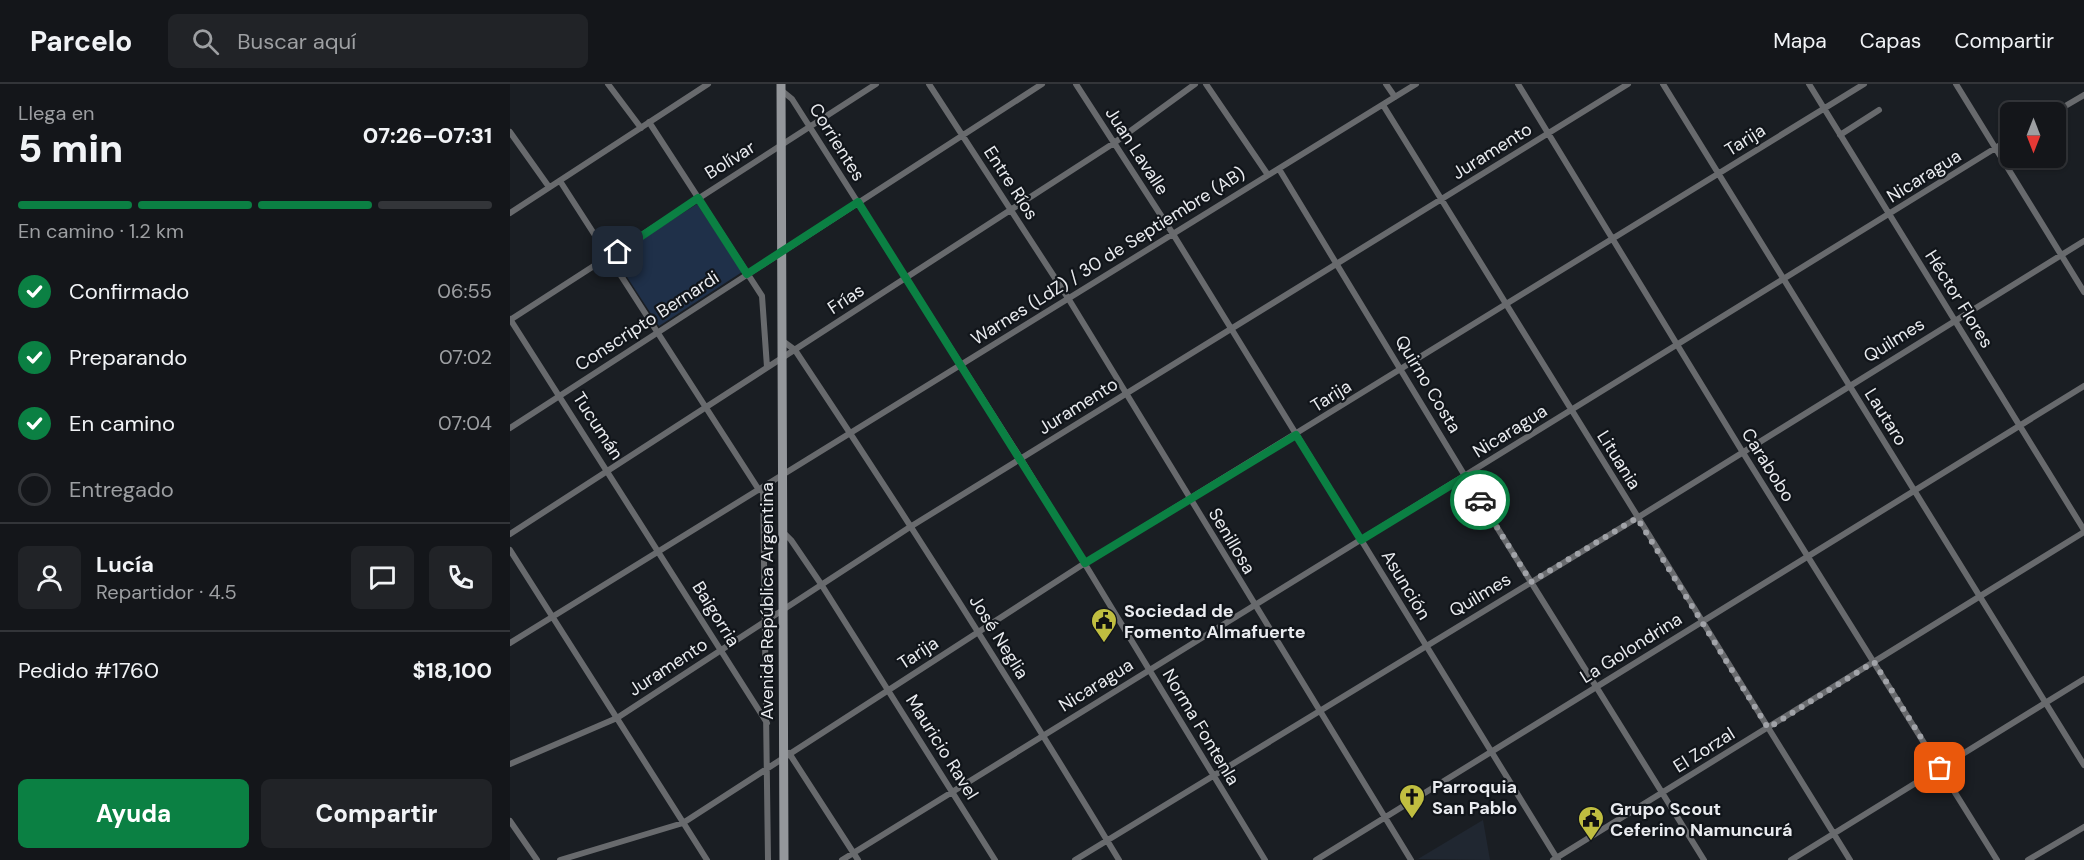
<!DOCTYPE html>
<html lang="es">
<meta charset="utf-8">
<style>
:root{--surface:#14161a;--page:#212327;--text:#f1f3f6;--muted:#9d9fa2;--line:#333539;--accent:#0b8043}
body{margin:0;font-family:"DM Sans",sans-serif;background:var(--page);color:var(--text);height:100vh;display:flex;flex-direction:column;font-size:22px;white-space:nowrap}
*{box-sizing:border-box;margin:0}
p{font-size:20px;color:var(--muted)}
.icon{flex:none;width:33px;height:33px;fill:none;stroke:currentColor;stroke-width:2;stroke-linecap:round;stroke-linejoin:round}
.map{position:relative;flex:1;overflow:hidden}
.panel{display:flex;flex-direction:column;background:var(--surface);width:510px}
.panel>*{flex:none}
.needle{width:39px;rotate:180deg}
.fabs{position:absolute;left:1490px;top:18px;display:grid;gap:12px}
.fabs a{display:grid;place-items:center;width:66px;height:66px;border-radius:9px;background:var(--surface);box-shadow:0 2px 4px #0004,0 0 0 2px var(--line);font-size:30px}
.pin{position:absolute;display:grid;place-items:center;width:51px;height:51px;color:#fff;margin:-26px;border-radius:12px;box-shadow:0 3px 9px #0006}
.courier{position:absolute;display:grid;place-items:center;width:60px;height:60px;margin:-30px;border:4px solid #0b8043;border-radius:50%;background:#fff;color:#222;box-shadow:0 2px 8px #0007}
.headline em{font-style:normal;font-weight:800}
.headline div{display:flex;flex-direction:column-reverse}
.headline{display:flex;align-items:center;justify-content:space-between;height:102px;padding:0 18px}
h1{font-size:39px;font-weight:800;line-height:45px}
.bar{display:grid;grid-template-columns:repeat(4,1fr);gap:9px 6px;align-content:center;height:72px;padding:0 18px}
.bar i{height:8px;border-radius:4px;background:var(--line)}
.bar .on{background:var(--accent)}
.bar p{grid-column:span 4}
.line{display:flex;align-items:center;gap:15px;padding:0 18px;border-top:2px solid var(--line)}
.line div{flex:1}
.round{display:grid;place-items:center;flex:none;width:63px;height:63px;border-radius:9px;background:var(--page)}
ol{padding:0 18px;list-style:none}
li{display:flex;align-items:center;gap:18px;height:66px}
li p{margin-inline-start:auto}
li .icon{padding:6px;border-radius:50%;background:var(--accent);color:#fff;stroke-width:4}
li:last-child{color:var(--muted)}
li i{width:33px;height:33px;border:3px solid var(--line);border-radius:50%}
.button{display:flex;gap:12px;margin-top:auto;padding:12px 18px}
.button a{flex:1;height:69px;border-radius:9px;background:var(--accent);color:#fff;font-size:24px;font-weight:800;line-height:69px;text-align:center}
.button a+a{background:var(--page);color:var(--text)}
header{display:flex;align-items:center;gap:36px;box-sizing:border-box;height:84px;padding:0 30px;background:var(--surface);border-bottom:2px solid var(--line)}
header strong{font-size:28px}
nav{display:flex;gap:33px;margin-inline-start:auto;font-size:21px}
.search{width:420px;height:54px;background:var(--page);display:flex;align-items:center;gap:15px;box-sizing:border-box;padding:0 21px;border-radius:9px;color:var(--muted);font-size:22px}
main{display:flex;flex:1;min-height:0}
.map>svg:first-child{display:block}
</style>
<header>
<strong>Parcelo</strong>
<div class="search"><svg class="icon" aria-label="search" viewBox="0 0 24 24"><circle cx="10" cy="10" r="6"/><path d="M15 15l6 6"/></svg>Buscar aquí</div>
<nav><a>Mapa</a><a>Capas</a><a>Compartir</a></nav>
</header>
<main>
<section class="panel">
<div class="headline"><div><h1>5 min</h1><p>Llega en</p></div><em>07:26–07:31</em></div>
<div class="bar"><i class="on"></i><i class="on"></i><i class="on"></i><i></i><p>En camino · 1.2 km</p></div>
<ol>
<li><svg class="icon" aria-label="check" viewBox="0 0 24 24"><path d="M5 12l5 5 9-10"/></svg>Confirmado<p>06:55</p></li>
<li><svg class="icon" aria-label="check" viewBox="0 0 24 24"><path d="M5 12l5 5 9-10"/></svg>Preparando<p>07:02</p></li>
<li><svg class="icon" aria-label="check" viewBox="0 0 24 24"><path d="M5 12l5 5 9-10"/></svg>En camino<p>07:04</p></li>
<li><i></i>Entregado</li>
</ol>
<div class="line" style="height:108px"><a class="round"><svg class="icon" aria-label="person" viewBox="0 0 24 24"><circle cx="12" cy="8" r="4"/><path d="M4 21q1-7 8-7t8 7"/></svg></a><div><b>Lucía</b><p>Repartidor · 4.5</p></div><a class="round"><svg class="icon" aria-label="chat" viewBox="0 0 24 24"><path d="M4 5h16v11H9l-5 4z"/></svg></a><a class="round"><svg class="icon" aria-label="phone" viewBox="0 0 24 24"><path d="M5 4h4l2 5-3 2q2 4 5 5l2-3 5 2v4C11 20 4 13 5 4z"/></svg></a></div>
<div class="line" style="height:78px"><div>Pedido #1760</div><b>$18,100</b></div>
<div class="button"><a>Ayuda</a><a>Compartir</a></div>
</section>
<div class="map">
<svg width="1574" height="776" viewBox="0 0 1574 776">
<rect width="100%" height="100%" fill="#1a1e23"/>
<!-- built -->
<path fill="#202731" d="M973,736L980,776L908,775Z"/>
<!-- green -->
<path fill="#1f3049" d="M187,120L232,188L149,242L104,173Z"/>
<g fill="none" stroke-linecap="round" stroke-linejoin="round">
<!-- street -->
<path stroke="#686a6d" stroke-width="6" d="M98,0L131,44
M419,0L558,214L901,776
M566,0L663,150L1048,776
M696,0L758,91
M876,0L885,13
M1008,0L1232,367L1487,776
M1153,0L1574,681
M1299,0L1574,446
M1446,0L1574,208
M271,6L282,15L511,375L755,776
M873,21L1340,776
M1545,28L1574,11
M139,38L252,212L257,283
M0,48L39,103
M1330,51L1369,26
M769,85L955,392L1194,776
M50,97L249,406
M0,129L198,0
M0,235L257,639
M0,236L366,0
M274,258L285,266C397,434 505,604 609,776
M0,344L532,0
M253,403L258,776
M273,448L281,456L311,500L485,776
M0,450L604,59L685,0
M0,466L197,776
M0,559L906,0
M279,669L348,776
M0,680L107,634L400,443L1118,0
M0,737L27,776
M50,776L173,739L575,479L1354,0
M332,776L1500,55
M565,776L1127,434L1574,157
M806,776L1574,302
M1043,776L1574,448
M1281,776L1574,595
M1518,776L1574,743"/>
<!-- secondary -->
<path stroke="#94979b" stroke-width="9" d="M271,0L274,776"/>
</g>
<g fill="none" stroke-linecap="round" stroke-linejoin="round">
<!-- done -->
<path stroke="#a1a3a8" stroke-width="6" stroke-dasharray="0 10.8" d="M970,416L1021,498L1127,434L1258,644L1364,578L1430,684"/>
<!-- route -->
<path stroke="#0b8043" stroke-width="8" d="M108,168L188,114L237,190L348,118L575,479L786,351L851,456L956,392L970,416"/>
</g>
<!-- icons -->
<defs>
<symbol id="civic-pin" viewBox="-11 -11 22 30"><path d="M0 17L-7.5 6A9.5 9.5 0 1 1 7.5 6Z" fill="#c0be40" stroke="#11151a"/><path d="M-.6-6.5H3V-4.5H.6V-3L4-1V1h2V6H-6V1h2V-1L-.6-3ZM-1.2 2.5V6h2.4V2.5Z" fill="#111"/></symbol>
<symbol id="church-pin" viewBox="-11 -11 22 30"><path d="M0 17L-7.5 6A9.5 9.5 0 1 1 7.5 6Z" fill="#c0be40" stroke="#11151a"/><path d="M-1.2-6h2.4v3.5h3.3v2.4h-3.3V6h-2.4V-.1h-3.3v-2.4h3.3Z" fill="#111"/></symbol>
</defs>
<g fill-rule="evenodd">
<use href="#civic-pin" x="579" y="522" width="30" height="40"/>
<use href="#church-pin" x="887" y="698" width="30" height="40"/>
<use href="#civic-pin" x="1066" y="720" width="30" height="40"/>
</g>
<g text-anchor="middle" stroke-width="4.5" stroke-linejoin="round" paint-order="stroke">
<!-- street labels -->
<g font-size="18" fill="#e9ebef" stroke="#11151a">
<text transform="translate(1235 56) rotate(-32)" y="6">Tarija</text>
<text transform="translate(327 58) rotate(58)" y="6">Corrientes</text>
<text transform="translate(627 67) rotate(57)" y="6">Juan Lavalle</text>
<text transform="translate(982 67) rotate(-32)" y="6">Juramento</text>
<text transform="translate(220 76) rotate(-32)" y="6">Bolívar</text>
<text transform="translate(1414 92) rotate(-32)" y="6">Nicaragua</text>
<text transform="translate(501 99) rotate(57)" y="6">Entre Ríos</text>
<text transform="translate(598 172) rotate(-32)" y="6">Warnes (LdZ) / 30 de Septiembre (AB)</text>
<text transform="translate(336 215) rotate(-33)" y="6">Frías</text>
<text transform="translate(1449 215) rotate(58)" y="6">Héctor Flores</text>
<text transform="translate(137 237) rotate(-33)" y="6">Conscripto Bernardi</text>
<text transform="translate(1384 256) rotate(-32)" y="6">Quilmes</text>
<text transform="translate(918 300) rotate(59)" y="6">Quirno Costa</text>
<text transform="translate(821 312) rotate(-32)" y="6">Tarija</text>
<text transform="translate(568 322) rotate(-32)" y="6">Juramento</text>
<text transform="translate(1376 333) rotate(58)" y="6">Lautaro</text>
<text transform="translate(88 342) rotate(57)" y="6">Tucumán</text>
<text transform="translate(1000 347) rotate(-32)" y="6">Nicaragua</text>
<text transform="translate(1109 376) rotate(58)" y="6">Lituania</text>
<text transform="translate(1258 381) rotate(58)" y="6">Carabobo</text>
<text transform="translate(722 457) rotate(59)" y="6">Senillosa</text>
<text transform="translate(896 501) rotate(59)" y="6">Asunción</text>
<text transform="translate(970 511) rotate(-31)" y="6">Quilmes</text>
<text transform="translate(257 517) rotate(-90)" y="6">Avenida República Argentina</text>
<text transform="translate(206 530) rotate(58)" y="6">Baigorria</text>
<text transform="translate(489 553) rotate(58)" y="6">José Neglia</text>
<text transform="translate(1121 564) rotate(-32)" y="6">La Golondrina</text>
<text transform="translate(408 569) rotate(-33)" y="6">Tarija</text>
<text transform="translate(158 583) rotate(-33)" y="6">Juramento</text>
<text transform="translate(586 601) rotate(-32)" y="6">Nicaragua</text>
<text transform="translate(691 643) rotate(59)" y="6">Norma Fontenla</text>
<text transform="translate(432 663) rotate(58)" y="6">Mauricio Ravel</text>
<text transform="translate(1194 666) rotate(-32)" y="6">El Zorzal</text>
</g>
<!-- poi labels -->
<g font-size="18" font-weight="bold" fill="#e9ebef" stroke="#11151a" text-anchor="start">
<text x="614" y="533">Sociedad de<tspan x="614" dy="21">Fomento Almafuerte</tspan></text>
<text x="922" y="709">Parroquia<tspan x="922" dy="21">San Pablo</tspan></text>
<text x="1100" y="731">Grupo Scout<tspan x="1100" dy="21">Ceferino Namuncurá</tspan></text>
</g>
</g>
</svg>
<div class="fabs">
<a><svg class="needle" viewBox="-14 -14 28 28"><path d="M0-13l5 13h-10z" fill="#e53935"/><path d="M0 13l5-13h-10z" fill="#9d9fa2"/></svg></a>
</div>
<div class="pin" style="left:1430px;top:684px;background:#ea580c"><svg class="icon" aria-label="bag" viewBox="0 0 24 24"><path d="M5 8h14l-1 12H6zM9 8a3 3 0 0 1 6 0"/></svg></div>
<div class="pin" style="left:108px;top:168px;background:#1f2937"><svg class="icon" aria-label="home" viewBox="0 0 24 24"><path d="M3 11l9-7 9 7M6 9v11h12V9"/></svg></div>
<div class="courier" style="left:970px;top:416px"><svg class="icon" aria-label="car" viewBox="0 0 24 24"><path d="M5 17H2v-5l4-1 3-4h7l3 4 3 1v5h-3M9 17h6M6 11h13"/><circle cx="7" cy="17" r="2"/><circle cx="17" cy="17" r="2"/></svg></div>
</div>
</main>
